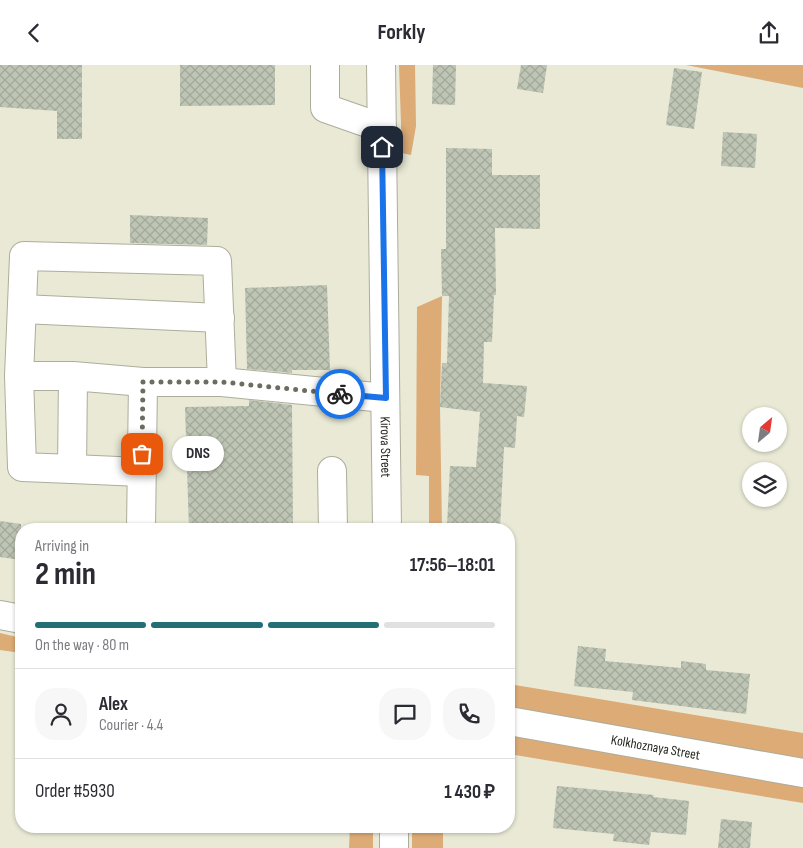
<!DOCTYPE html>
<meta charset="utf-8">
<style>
:root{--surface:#fff;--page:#f7f7f7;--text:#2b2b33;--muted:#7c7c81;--line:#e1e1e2;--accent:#246e76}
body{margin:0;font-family:"Sofia Sans Condensed",sans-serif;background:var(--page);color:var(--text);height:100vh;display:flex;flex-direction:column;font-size:19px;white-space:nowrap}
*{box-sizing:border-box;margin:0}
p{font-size:16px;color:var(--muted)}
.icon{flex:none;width:28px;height:28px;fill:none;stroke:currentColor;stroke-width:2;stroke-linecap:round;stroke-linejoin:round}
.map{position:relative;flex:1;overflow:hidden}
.panel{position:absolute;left:15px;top:458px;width:500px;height:310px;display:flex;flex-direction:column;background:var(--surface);border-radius:20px;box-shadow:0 1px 4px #0004}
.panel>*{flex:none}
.needle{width:32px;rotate:29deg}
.buttons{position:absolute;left:742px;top:342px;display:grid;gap:10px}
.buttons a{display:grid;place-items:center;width:45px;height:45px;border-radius:50%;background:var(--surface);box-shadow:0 1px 4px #0004;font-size:25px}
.pin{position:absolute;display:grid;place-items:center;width:42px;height:42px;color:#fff;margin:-21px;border-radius:10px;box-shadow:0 2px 8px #0006}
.courier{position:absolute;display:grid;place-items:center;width:50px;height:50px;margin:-25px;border:4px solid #1a73e8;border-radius:50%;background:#fff;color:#222;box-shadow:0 1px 6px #0007}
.bubble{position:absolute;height:35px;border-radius:18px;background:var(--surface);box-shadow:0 1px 4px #0004;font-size:16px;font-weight:700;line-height:35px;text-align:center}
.summary em{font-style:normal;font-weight:700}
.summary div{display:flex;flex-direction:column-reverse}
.summary{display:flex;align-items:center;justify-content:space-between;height:85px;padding:0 20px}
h1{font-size:32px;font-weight:700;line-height:38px}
.bar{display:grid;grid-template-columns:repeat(4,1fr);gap:8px 5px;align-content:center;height:60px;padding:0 20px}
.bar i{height:6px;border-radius:4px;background:var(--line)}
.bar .current{background:var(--accent)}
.bar p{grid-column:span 4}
.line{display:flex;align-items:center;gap:12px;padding:0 20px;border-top:1px solid var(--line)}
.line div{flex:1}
.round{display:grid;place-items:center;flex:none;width:52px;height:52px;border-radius:20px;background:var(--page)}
header{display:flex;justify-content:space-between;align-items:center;height:65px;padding:0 20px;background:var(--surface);font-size:22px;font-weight:700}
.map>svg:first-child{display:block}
</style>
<header><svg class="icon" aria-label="back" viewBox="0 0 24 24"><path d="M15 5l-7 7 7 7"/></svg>Forkly<svg class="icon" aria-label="share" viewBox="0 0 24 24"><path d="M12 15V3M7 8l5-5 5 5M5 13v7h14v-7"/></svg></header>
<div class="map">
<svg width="803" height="783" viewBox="0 0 803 783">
<defs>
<pattern id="building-cross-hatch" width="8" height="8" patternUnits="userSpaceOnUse" patternTransform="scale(1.25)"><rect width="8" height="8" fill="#bec5b4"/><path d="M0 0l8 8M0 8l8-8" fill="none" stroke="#a3a99a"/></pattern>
</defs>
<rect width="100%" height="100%" fill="#e9e9d6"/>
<!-- green -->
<path fill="#dcab76" d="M399,0H415L416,61L411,90L402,88Z
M686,0H803V23Z
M442,231L440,342L442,464H429V411L416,410L417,242Z
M0,568L21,573V588L0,585Z
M509,619L803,668V700L509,647Z
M509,665L803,716V738L509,689Z
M350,761H373V783H349Z
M412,761H443V783H412Z"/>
<!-- building -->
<path fill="url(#building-cross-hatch)" d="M0,0H82V74H57V46L0,42Z
M180,0H275V40L180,41Z
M433,0H456L455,40L432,39Z
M521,0H547L543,28L517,24Z
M674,3L702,7L694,64L666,60Z
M723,67L757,69L755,103L721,101Z
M446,83L492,84V110H540V164L495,163L496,230H494L492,277H484L483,318L527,321L524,352L517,351L515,383L504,382L500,464L447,461L450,401L476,402L480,347L440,342L442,298H447L449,231H442L441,184H446Z
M130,150L208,153L207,180L130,178Z
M327,220L330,305H292V308L247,304L245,223Z
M249,335L292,340L293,464H189L185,342L249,341Z
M0,456L21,459V495L0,492Z
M578,581L606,584L605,596L681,603V596L706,599V605L750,609L746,649L632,635L633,627L574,621Z
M557,721L654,730L653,732L689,736L686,770L651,767L649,780L613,776L614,769L553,763Z
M721,754L752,757L750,783H718Z"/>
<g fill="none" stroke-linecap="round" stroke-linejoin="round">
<defs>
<g id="minor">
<path d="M325,0V43L382,63"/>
<path d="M22,244L220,253"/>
<path d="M19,311H73L143,317H222L217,196L24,191L19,311L22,402L72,404L73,311"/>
<path d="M222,317L385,333"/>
<path d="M72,404L141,407"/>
<path d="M332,406L333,464"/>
<path d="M141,464L143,317"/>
<path d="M0,550L21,554"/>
<path id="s1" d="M509,656L803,708"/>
</g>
<g id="major">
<path id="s2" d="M381,0L387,464"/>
<path d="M394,761V783"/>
</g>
</defs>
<!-- minor casing -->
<use href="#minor" stroke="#adad9c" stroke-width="30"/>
<!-- major casing -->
<use href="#major" stroke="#adad9c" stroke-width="30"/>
<!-- minor -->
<use href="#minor" stroke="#fff" stroke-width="28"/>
<!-- major -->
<use href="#major" stroke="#fff" stroke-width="28"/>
</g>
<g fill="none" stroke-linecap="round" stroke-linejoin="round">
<!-- done -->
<path stroke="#6c6c60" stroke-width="5" stroke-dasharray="0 9" d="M142,389L143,317H222L340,329"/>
<!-- route -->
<path stroke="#1a73e8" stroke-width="6" d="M340,329L386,333L382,82"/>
</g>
<g text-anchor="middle" stroke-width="4" stroke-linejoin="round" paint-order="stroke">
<!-- street labels -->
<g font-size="14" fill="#282821" stroke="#fff">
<text dy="5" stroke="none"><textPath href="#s2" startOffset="382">Kirova Street</textPath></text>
<text dy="5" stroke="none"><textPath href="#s1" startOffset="149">Kolkhoznaya Street</textPath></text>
</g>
</g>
</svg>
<div class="buttons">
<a><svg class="needle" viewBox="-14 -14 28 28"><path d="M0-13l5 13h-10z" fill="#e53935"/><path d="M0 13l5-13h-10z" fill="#7c7c81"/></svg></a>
<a><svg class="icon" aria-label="layers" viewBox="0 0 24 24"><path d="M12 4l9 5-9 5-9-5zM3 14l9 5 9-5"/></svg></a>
</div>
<div class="pin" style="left:142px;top:389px;background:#ea580c"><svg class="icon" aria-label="bag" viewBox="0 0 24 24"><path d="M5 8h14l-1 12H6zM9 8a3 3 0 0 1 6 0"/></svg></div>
<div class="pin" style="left:382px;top:82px;background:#1f2937"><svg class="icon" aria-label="home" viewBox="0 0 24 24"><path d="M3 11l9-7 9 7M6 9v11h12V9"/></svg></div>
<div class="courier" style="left:340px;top:329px"><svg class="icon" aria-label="bike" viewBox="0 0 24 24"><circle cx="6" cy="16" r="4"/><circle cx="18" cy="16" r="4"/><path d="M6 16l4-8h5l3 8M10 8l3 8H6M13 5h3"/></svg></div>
<div class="bubble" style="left:172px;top:371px;width:52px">DNS</div>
<section class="panel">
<div class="summary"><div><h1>2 min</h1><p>Arriving in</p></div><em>17:56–18:01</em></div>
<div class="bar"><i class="current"></i><i class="current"></i><i class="current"></i><i></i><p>On the way · 80 m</p></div>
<div class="line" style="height:90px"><a class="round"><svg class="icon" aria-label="person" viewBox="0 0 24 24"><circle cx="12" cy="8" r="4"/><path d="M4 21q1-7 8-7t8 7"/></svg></a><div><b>Alex</b><p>Courier · 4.4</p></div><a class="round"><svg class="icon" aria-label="chat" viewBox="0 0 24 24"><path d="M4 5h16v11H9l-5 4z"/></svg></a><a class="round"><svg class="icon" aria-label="phone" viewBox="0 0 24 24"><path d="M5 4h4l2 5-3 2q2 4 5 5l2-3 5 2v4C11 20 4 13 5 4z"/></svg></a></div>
<div class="line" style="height:65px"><div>Order #5930</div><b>1 430 ₽</b></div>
</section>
</div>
